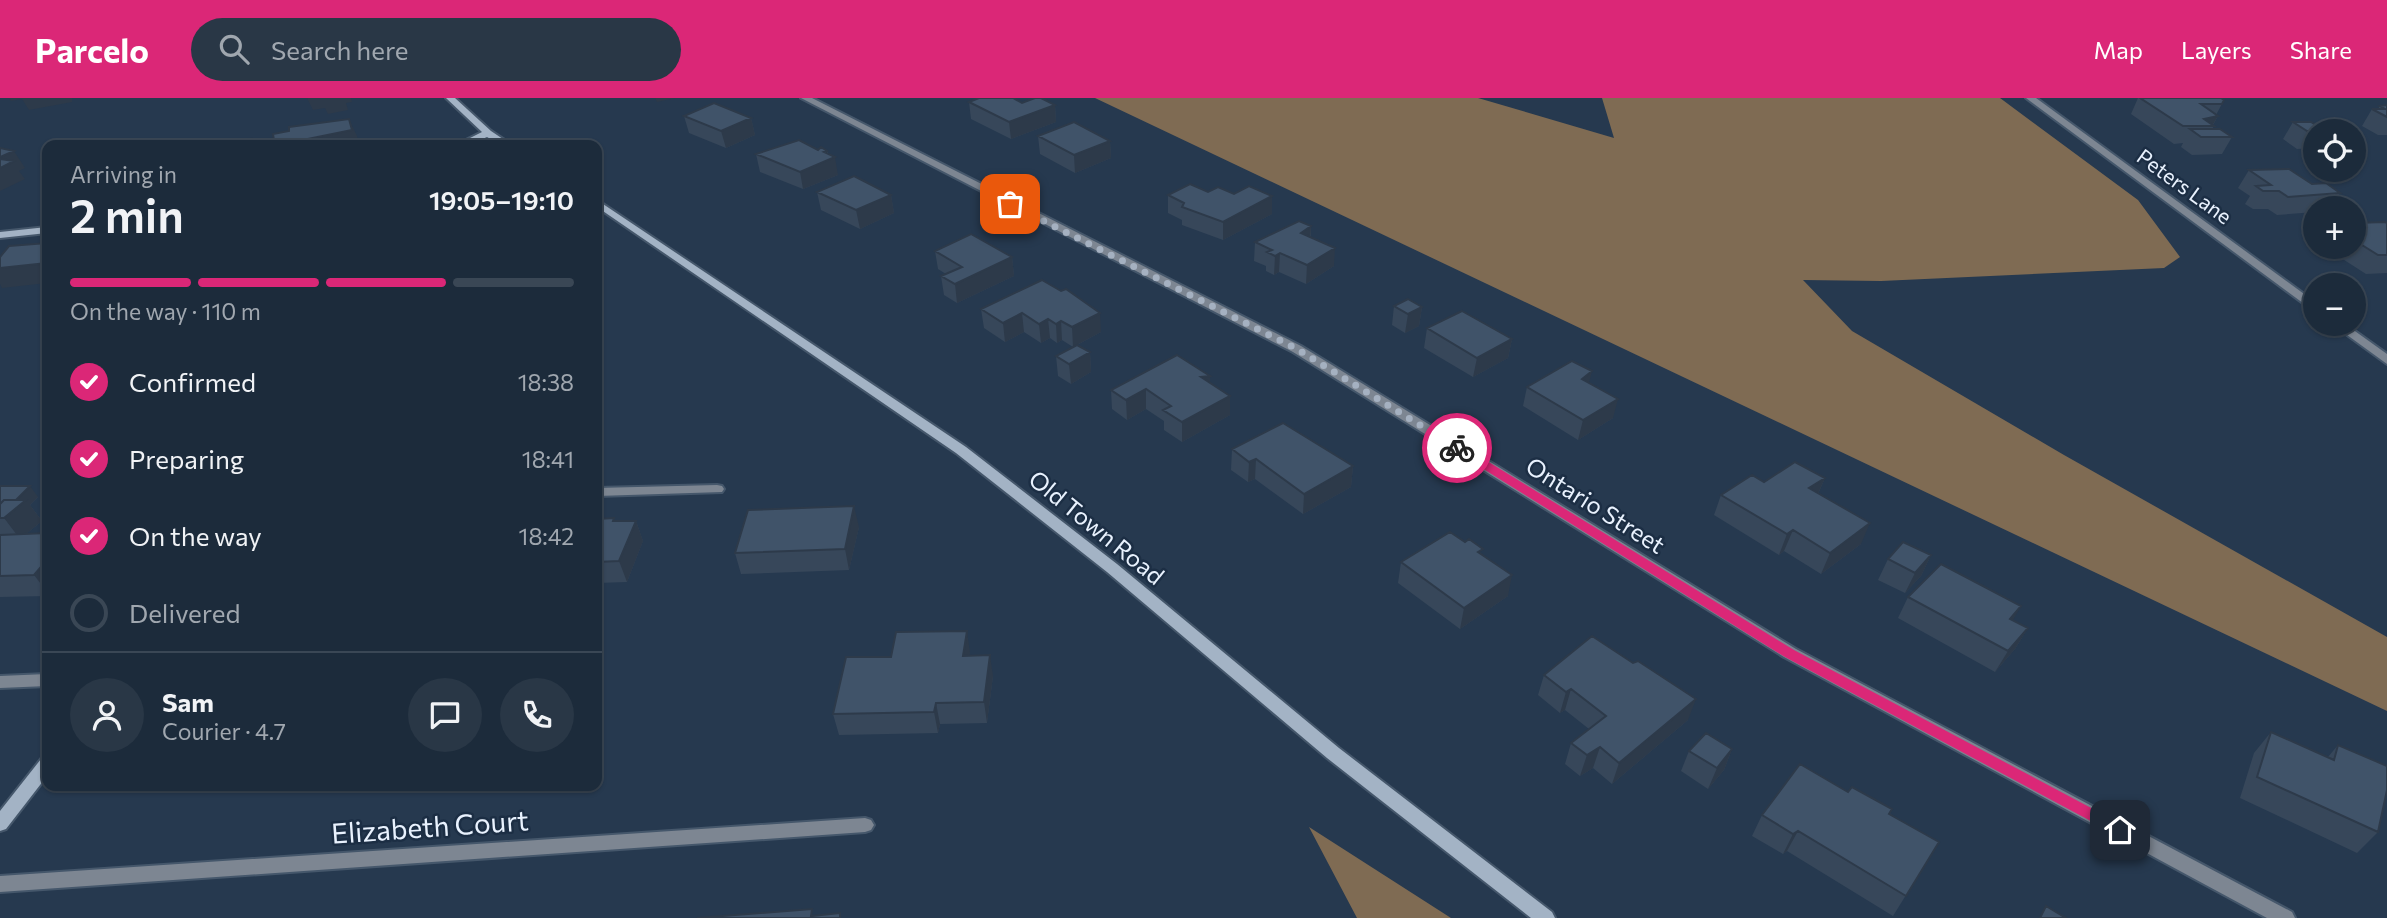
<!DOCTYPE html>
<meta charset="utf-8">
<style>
:root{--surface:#1c2b3b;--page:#293746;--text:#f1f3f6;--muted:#a0a7af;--line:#3a4755;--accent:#db2777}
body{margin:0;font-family:Commissioner,sans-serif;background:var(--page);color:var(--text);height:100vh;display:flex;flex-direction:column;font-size:26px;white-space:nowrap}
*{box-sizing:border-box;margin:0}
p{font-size:23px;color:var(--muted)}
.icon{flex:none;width:38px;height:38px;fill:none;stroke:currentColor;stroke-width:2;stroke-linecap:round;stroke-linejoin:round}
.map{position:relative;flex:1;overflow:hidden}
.details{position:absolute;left:42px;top:42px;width:560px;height:651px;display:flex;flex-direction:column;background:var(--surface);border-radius:14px;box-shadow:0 2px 5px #0004,0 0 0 2px var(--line)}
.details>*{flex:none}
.buttons{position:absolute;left:2303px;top:21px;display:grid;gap:14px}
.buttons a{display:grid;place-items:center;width:63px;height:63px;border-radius:50%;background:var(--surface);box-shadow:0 2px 5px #0004,0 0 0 2px var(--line);font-size:35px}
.pin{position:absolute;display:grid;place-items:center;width:60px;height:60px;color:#fff;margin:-30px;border-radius:14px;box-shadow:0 4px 10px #0006}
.courier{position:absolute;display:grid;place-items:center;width:70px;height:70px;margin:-35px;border:5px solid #db2777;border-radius:50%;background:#fff;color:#222;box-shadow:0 2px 9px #0007}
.head em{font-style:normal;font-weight:600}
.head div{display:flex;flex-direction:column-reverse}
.head{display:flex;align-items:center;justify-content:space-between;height:119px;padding:0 28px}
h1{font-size:46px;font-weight:600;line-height:52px}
.bar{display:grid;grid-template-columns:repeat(4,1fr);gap:10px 7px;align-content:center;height:84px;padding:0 28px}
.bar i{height:9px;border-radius:5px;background:var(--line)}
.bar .on{background:var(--accent)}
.bar p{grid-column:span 4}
.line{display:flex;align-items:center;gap:18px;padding:0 28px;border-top:2px solid var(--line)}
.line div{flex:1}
.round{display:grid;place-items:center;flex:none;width:74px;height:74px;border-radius:37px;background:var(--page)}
ol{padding:0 28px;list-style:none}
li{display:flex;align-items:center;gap:21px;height:77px}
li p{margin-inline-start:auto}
li .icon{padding:7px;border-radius:50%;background:var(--accent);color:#fff;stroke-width:4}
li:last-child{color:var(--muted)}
li i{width:38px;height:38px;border:4px solid var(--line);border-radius:50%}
header{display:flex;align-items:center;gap:42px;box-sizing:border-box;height:98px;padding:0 35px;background:var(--accent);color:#fff}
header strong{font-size:33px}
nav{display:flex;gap:38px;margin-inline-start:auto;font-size:24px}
.search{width:490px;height:63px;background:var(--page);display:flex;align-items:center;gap:18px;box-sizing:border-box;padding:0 24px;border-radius:38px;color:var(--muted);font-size:26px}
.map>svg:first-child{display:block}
</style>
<header>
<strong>Parcelo</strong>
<div class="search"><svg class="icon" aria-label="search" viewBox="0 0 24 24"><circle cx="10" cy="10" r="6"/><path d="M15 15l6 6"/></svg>Search here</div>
<nav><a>Map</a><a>Layers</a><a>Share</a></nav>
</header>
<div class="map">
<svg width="2387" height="820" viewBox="0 0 2387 820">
<rect width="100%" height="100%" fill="#26394f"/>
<!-- forest -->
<path fill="#7f6b53" d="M1095,0H1478L1614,40L1602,0H2000L2138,102L2180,159L2164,170L1881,183L1803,182L1852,233L2064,357L2387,539V613Z
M1309,729L1451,820H1357Z"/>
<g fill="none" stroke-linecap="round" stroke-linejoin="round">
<defs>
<path id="street" d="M801,0H812L1301,248L1796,551L2292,814L2295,820H2267L1784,559L1293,254Z
M2026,0H2036L2315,204V212L2311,211Z
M2332,226H2345L2387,256V266Z
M717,387L722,388L724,391L722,394L597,398V390Z
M47,576V588L0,590V578Z
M865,720L871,722L874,727L871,732L865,734L0,794V778Z"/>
<path id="secondary" d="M446,0H455L491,33L512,47H501L487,39L468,47H456L482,34Z
M597,102L966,349L1117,466L1339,650L1552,814L1555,820H1531L1327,660L1107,474L956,355L597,109Z
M47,129V135L0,140V134Z
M47,659V678L6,731L0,733V713L41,661Z"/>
</defs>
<!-- street casing -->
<use href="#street" stroke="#45576b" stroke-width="4"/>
<!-- secondary casing -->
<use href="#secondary" stroke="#45576b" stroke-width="4"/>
<!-- street -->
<use href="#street" fill="#7d8692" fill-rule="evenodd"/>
<!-- secondary -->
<use href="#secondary" fill="#a3b3c5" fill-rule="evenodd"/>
</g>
<!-- wall -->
<path fill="#37475a" d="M979,0H1015H1014L1022,5L1055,7L1056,24L1011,41L971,21L969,4Z
M2138,0H2221L2224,2L2216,17L2218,18L2213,27L2214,28L2212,31L2232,39L2222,56L2192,57L2181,49L2183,45L2174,46L2131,16Z
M2387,7V37H2378L2362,28L2372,11H2378L2380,8Z
M684,18L751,20L755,37L726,50L689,35Z
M2293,24L2315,33V50L2297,51L2283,41Z
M1038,38L1110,43L1111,60L1075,75L1040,56Z
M818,52L827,53L838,77L803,91L760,74L756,56Z
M2249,72L2312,86L2340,95L2331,110H2315V114L2277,117L2268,111H2253L2245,106L2250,98L2238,90Z
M817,94L891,97L894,115L860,131L821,112Z
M1208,94L1272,116L1223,142L1182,127V122L1168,115V97Z
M2354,125H2387V175L2366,176L2324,149H2354Z
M1311,128V139L1334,168L1306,186L1279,174L1274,177L1266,173V168L1254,163L1255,144Z
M935,153L1012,159L1014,178L957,205L944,197L941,178L946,176L938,171Z
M1042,182L1101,234L1077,247L1090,254L1091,274L1071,286L1058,278L1056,258L1073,249L1062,242L1057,245L1050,240L1041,245L1024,234L1005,244L984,230L981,211Z
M1394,208L1422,209L1419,228L1405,235L1392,227Z
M1427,230L1512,241L1508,260L1473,279L1424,250Z
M1210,285L1230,298V317L1182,344L1164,332V323L1146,311L1127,322L1112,311L1111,292Z
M1527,289L1613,320L1578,342L1523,308Z
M1232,351L1353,368L1351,389L1303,416L1255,381L1248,384L1231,372Z
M1825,380L1818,396L1861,446L1821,476L1784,453L1779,457L1714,417L1721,397L1764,384Z
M0,388L38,399L30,407L42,423L26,436L47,435V498L0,499Z
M597,421L615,423H636L643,443L627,484L597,485Z
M859,429L849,472L741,476L735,455Z
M1482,456L1508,498L1460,531L1398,485L1401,464Z
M1931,457L1921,478L1905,495L1878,482L1888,461Z
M1908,499L2013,523L2028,530L2015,551L1995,574L1898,520Z
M970,554L969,558L993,578L987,625L940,626L938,635L839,637L833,616L891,559Z
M1544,577L1688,622L1612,686L1593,670L1580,678L1565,666L1571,645L1589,631L1565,612L1560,615L1538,597Z
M2271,634L2328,659L2338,647L2378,734L2357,755L2240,700L2254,655Z
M1732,651L1724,672L1708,691L1681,673L1689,653Z
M288,688H349L291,691Z
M1848,694L1892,711L1890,716L1939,744L1893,818L1787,753L1783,756L1752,738L1762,717Z"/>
<!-- shaded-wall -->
<path fill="#2d3a4a" d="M9,0H72V4L29,12L22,1L11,3Z
M307,0H351L352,4L346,5L348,12L328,16L325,10L313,12Z
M655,0H675L657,4Z
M1055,7L1056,24L1011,41L1009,24Z
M2218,18L2212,28L2204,21Z
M751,20L755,37L726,50L721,33Z
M349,21L357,38L359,47H276L274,43Z
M1110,43L1111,60L1075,75L1074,57Z
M14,53L25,70L19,73L25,81L0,93V59Z
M827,53L829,62L835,59L838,77L803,91L800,74Z
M891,97L894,115L860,131L856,112Z
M1272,98V116L1223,142V124Z
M1311,128L1310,147L1301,135Z
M1335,150L1334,168L1306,186L1307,167Z
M1280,155L1279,174L1274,177L1275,158Z
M1012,159L1014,178L957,205L955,186Z
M47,165V185L2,190L0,186V170Z
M1422,209L1419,228L1405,235L1408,216Z
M1022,215L1024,234L1005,244L1003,225Z
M1100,215L1101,234L1073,249L1072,229Z
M1048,221L1050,240L1041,245L1039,226Z
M1061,223L1062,242L1057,245L1056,226Z
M1512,241L1508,260L1473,279L1477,260Z
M1090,254L1091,274L1071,286L1069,266Z
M1592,273L1587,293L1582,281Z
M1210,278V298L1201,279Z
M1146,291V311L1127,322L1126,302Z
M1230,298V317L1182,344V324Z
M1618,301L1613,320L1578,342L1583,322Z
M1256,361L1255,381L1248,384L1249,364Z
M1353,368L1351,389L1303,416L1304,396Z
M1825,380L1816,400L1809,390Z
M30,388L38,399L30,407L42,423L20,441L4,420L12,406Z
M854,408L859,429L849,472L845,451Z
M636,423L643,443L627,484L619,463Z
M1870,425L1861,446L1821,476L1830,455Z
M1793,432L1784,453L1779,457L1787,436Z
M1931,457L1921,478L1905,495L1915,475Z
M47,462V494L34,477Z
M1512,477L1508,498L1460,531L1464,510Z
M2021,508L2009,529L2010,521Z
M2028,530L2015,551L1995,574L2008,553Z
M967,533L970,554L967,579L963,558Z
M990,557L993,578L987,625L984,604Z
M1571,591L1565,612L1560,615L1566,594Z
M1696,601L1688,622L1612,686L1619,665Z
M936,605L940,626L938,635L934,614Z
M1600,649L1593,670L1580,678L1587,657Z
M1732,651L1724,672L1708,691L1717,670Z
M1798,733L1787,753L1783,756L1793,736Z"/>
<!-- building -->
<path fill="#405369" stroke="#2d3a4a" stroke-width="2" d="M979,0H1013L1022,5L1035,0H1041L1055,7L1009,24L969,4Z
M2140,0H2221L2224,2L2222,6H2201L2218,18L2204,21L2214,28H2183Z
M714,5L751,20L721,33L684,18Z
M2387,7V19L2372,11H2385L2380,8Z
M349,21L352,32L288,45L287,42L274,43L273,36L289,33V29Z
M1074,24L1110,43L1074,57L1038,38Z
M2293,24H2311L2325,33H2307Z
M2190,31H2220L2232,39H2201Z
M251,41L249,47H183Z
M799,42L818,52L821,49L827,53L824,54L835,59L800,74L756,56Z
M0,50L14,53L0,59Z
M0,61L14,63L0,70Z
M2289,71L2312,86L2326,85L2340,95L2288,99L2279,93H2263L2256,88L2271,87L2249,72Z
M854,78L891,97L856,112L817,94Z
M1190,86L1208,94L1218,89L1234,96L1249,88L1272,98L1223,124L1182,109L1184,105L1168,97Z
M1299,123L1311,128L1301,135L1335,150L1307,167L1280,155L1275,158L1267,154L1272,152L1255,144Z
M2385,124L2387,125V157H2378L2354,142V125Z
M971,136L1012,159L955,186L941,178L962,169L935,153Z
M47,145V165L0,170V159L9,148Z
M1042,182L1061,193L1066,191L1100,215L1072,229L1061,223L1056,226L1048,221L1039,226L1022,215L1003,225L981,211Z
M1408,201L1422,209L1408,216L1394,208Z
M1462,213L1512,241L1477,260L1427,230Z
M1077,247L1090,254L1069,266L1056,258Z
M1177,257L1210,278L1201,279L1230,298L1182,324L1163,312L1171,308L1146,291L1126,302L1111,292Z
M1572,263L1592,273L1582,281L1618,301L1583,322L1527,289Z
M1283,325L1353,368L1304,396L1256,361L1249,364L1232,351Z
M1795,364L1825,380L1809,390L1870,425L1830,455L1793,432L1787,436L1721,397L1752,377L1764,384Z
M0,388H30L16,402H4L0,406Z
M4,402H26L4,420H0V406Z
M854,408L845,451L735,455L748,412Z
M614,420L613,423H636L619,463L597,464V421Z
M1450,434L1465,444L1469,441L1483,451L1478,454L1512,477L1464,510L1401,464Z
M47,435V462L34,477L0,478V437Z
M1903,444L1931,457L1915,475L1888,461Z
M1941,466L2021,508L2010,521L2028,530L2008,553L1908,499Z
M967,533L963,558L990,557L984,604L936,605L934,614L833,616L846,559H891L896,534Z
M1592,538L1633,565L1638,563L1696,601L1619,665L1600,649L1587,657L1571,645L1606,618L1571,591L1566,594L1544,577Z
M2271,634L2334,662L2338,647L2387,668V692L2378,734L2257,679Z
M1706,635L1732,651L1717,670L1689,653Z
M1800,666L1848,694L1852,689L1892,711L1889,716L1939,744L1906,798L1798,733L1793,736L1762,717Z
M2046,808L2066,820H2040Z
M812,811L811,818L840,815V820H697Z"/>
<!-- route -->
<path fill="#db2777" d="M1453,347H1461L1794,552L2125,728V736H2115L1785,559L1453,352Z"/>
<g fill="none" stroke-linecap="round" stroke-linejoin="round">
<!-- done -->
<path stroke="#a5b1c1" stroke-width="7" stroke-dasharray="0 12.6" d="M1010,106L1297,251L1457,350"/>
</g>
<g text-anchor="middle" stroke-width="5" stroke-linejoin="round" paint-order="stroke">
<!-- far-street labels -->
<g font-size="21" fill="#e9f2fe" stroke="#1c2e44">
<text transform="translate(2184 89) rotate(36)" y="7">Peters Lane</text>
</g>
<!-- street labels -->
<g font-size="24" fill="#e9f2fe" stroke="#1c2e44">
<text transform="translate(1595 408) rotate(32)" y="8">Ontario Street</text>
<text transform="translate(1096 430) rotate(39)" y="8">Old Town Road</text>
</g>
<!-- near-street labels -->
<g font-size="28" fill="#e9f2fe" stroke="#1c2e44">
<text transform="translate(430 729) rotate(-4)" y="10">Elizabeth Court</text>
</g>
</g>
</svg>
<div class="buttons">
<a><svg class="icon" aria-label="locate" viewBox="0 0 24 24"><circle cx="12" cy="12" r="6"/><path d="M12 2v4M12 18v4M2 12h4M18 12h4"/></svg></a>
<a>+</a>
<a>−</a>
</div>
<div class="pin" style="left:1010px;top:106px;background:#ea580c"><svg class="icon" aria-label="bag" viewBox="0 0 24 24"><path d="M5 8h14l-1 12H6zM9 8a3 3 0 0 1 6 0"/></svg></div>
<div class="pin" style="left:2120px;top:732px;background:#1f2937"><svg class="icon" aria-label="home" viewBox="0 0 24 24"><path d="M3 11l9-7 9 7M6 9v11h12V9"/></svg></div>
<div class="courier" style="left:1457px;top:350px"><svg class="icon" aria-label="bike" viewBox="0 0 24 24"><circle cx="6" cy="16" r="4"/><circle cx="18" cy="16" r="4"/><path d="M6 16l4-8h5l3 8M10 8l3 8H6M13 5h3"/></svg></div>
<section class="details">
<div class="head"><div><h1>2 min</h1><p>Arriving in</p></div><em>19:05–19:10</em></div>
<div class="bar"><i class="on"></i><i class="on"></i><i class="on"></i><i></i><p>On the way · 110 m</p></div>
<ol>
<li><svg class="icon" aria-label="check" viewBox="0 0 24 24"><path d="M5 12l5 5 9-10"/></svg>Confirmed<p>18:38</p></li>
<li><svg class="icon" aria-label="check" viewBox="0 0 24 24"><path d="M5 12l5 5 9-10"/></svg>Preparing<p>18:41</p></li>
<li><svg class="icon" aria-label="check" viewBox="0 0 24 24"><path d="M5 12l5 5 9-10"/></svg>On the way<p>18:42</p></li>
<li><i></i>Delivered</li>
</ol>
<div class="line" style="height:126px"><a class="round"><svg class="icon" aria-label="person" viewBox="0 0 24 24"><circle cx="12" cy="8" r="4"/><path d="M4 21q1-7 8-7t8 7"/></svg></a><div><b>Sam</b><p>Courier · 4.7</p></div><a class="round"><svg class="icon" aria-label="chat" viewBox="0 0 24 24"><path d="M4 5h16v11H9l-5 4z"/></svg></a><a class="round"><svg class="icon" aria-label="phone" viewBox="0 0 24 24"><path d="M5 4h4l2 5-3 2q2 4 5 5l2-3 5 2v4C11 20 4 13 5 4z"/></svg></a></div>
</section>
</div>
